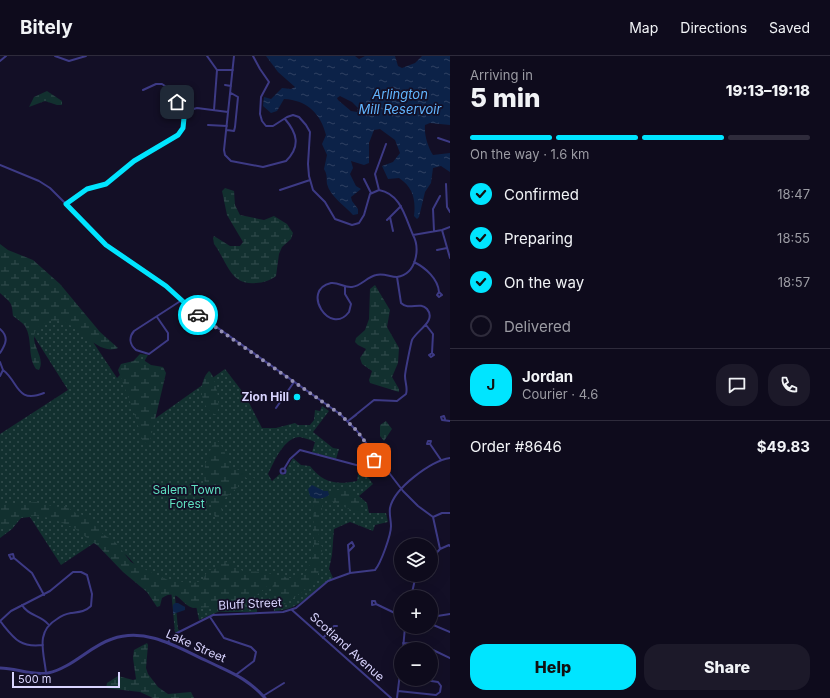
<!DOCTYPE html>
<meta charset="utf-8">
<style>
:root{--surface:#0e0b1c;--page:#1c1929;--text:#f1f3f6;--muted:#9b9ba3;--line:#2e2b3b;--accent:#00e5ff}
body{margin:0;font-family:Inter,sans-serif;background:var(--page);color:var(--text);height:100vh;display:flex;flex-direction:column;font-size:15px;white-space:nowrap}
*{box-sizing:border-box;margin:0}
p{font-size:13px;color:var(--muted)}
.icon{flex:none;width:22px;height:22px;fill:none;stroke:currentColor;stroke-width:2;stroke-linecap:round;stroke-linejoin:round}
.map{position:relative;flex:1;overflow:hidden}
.side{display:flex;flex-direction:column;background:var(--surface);width:380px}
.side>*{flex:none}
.controls{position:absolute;left:394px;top:482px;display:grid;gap:8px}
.controls a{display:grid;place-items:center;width:44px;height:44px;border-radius:50%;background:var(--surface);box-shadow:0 4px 16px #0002,0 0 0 1px var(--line);font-size:20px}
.scale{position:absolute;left:12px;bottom:10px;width:108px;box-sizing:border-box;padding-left:4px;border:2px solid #d9d4ff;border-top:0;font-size:11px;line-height:14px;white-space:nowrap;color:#d9d4ff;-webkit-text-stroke:3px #130f26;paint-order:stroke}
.pin{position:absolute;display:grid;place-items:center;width:34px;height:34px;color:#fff;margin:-17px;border-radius:8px;box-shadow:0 2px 6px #0006}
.courier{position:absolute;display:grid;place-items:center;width:40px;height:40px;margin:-20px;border:3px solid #00e5ff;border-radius:50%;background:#fff;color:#222;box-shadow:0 1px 5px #0007}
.head em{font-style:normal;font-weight:800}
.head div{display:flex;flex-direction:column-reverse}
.head{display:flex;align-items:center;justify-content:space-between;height:68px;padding:0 20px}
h1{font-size:26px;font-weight:800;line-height:30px}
.bar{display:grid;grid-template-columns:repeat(4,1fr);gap:6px 4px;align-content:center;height:48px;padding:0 20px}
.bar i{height:5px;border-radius:3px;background:var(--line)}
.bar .current{background:var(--accent)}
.bar p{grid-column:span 4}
.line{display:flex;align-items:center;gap:10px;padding:0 20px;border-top:1px solid var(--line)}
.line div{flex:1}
.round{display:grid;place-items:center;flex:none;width:42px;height:42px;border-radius:16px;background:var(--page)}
ol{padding:0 20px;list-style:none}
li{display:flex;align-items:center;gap:12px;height:44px}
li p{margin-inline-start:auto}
li .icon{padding:4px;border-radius:50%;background:var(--accent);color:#111;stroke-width:4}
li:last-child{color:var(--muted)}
li i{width:22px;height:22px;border:2px solid var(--line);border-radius:50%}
.action{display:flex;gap:8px;margin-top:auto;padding:8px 20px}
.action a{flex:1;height:46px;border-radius:16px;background:var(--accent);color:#111;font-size:16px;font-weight:800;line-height:46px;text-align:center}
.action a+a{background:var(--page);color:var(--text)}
header{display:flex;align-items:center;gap:24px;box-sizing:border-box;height:56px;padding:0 20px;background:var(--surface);border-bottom:1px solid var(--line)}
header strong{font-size:19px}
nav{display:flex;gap:22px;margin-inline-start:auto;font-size:14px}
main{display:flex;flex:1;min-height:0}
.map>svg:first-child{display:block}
</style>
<header>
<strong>Bitely</strong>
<nav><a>Map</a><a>Directions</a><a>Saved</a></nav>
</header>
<main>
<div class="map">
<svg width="450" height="642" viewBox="0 0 450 642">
<defs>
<pattern id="grass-dots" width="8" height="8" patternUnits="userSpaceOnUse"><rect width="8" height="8" fill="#12302f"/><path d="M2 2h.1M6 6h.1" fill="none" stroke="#344d4e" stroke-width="1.8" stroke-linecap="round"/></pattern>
<pattern id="wetland-marsh" width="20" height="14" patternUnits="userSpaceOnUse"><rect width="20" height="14" fill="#12302f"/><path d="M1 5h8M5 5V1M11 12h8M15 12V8" fill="none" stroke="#344d4e"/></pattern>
<pattern id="water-ripples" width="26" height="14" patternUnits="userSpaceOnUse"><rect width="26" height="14" fill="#0c2248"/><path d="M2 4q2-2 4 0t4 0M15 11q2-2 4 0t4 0" fill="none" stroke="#2f4163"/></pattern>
</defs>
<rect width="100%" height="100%" fill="#130f26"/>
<!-- grass -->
<path fill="url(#grass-dots)" d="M63,241L117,322L140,298L148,299L127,335L153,364L225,313L245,339L262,372H276L295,367L298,369H310L314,364L315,354L320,355L322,350L329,355L313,376L333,392L339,393L336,403L312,396L315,386C311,384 305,382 300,381C284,381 274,406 268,418L272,425L280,418L285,419L287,412L293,402L301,409L310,410C323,427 336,429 357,425L359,412H366L377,405L378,406L365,417L373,428L359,440L367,447L369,457H386L388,466L375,469L373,475L350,466L334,473L332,499L329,513L333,522C309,535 303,554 274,555V545L257,546V556H218L199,564L194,540L177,533L175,541L178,573L180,575L175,577L171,533L142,516L126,499L94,487L61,509L30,461L21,462L12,473L0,482V378L68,334L25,266Z"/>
<!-- wetland -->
<path fill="url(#wetland-marsh)" d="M47,35L62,45V49H57L45,45L29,51L34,41Z
M225,132L234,135L235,149L240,159L264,164L274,160L287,168L293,177L291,183L282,191L279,198L276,220C271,224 263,227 256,227C230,230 227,205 214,188L213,182L214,180L230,190H240L243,186L227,159L222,135Z
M0,188L8,194L33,204L60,228L100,276L118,292C93,302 75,256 47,266C42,268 37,271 35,276C30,289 46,301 39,314L36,313C27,300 33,284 25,270C22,266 17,263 13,260C12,246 11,247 0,237Z
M375,229L390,254L387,271L399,292L398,307L392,321L399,333V336L370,327L369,324L372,315L362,308L360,302L366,293L358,289L355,286L356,282L365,274L369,263L370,233Z
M142,303L151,309L163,311L166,317L150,385L147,388L142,384L136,362L118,314L121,308Z
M209,315C216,320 222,352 216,359C200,353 197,327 209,315Z
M386,365L392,373L384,385L380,380V369Z
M216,384L220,387L232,412L246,416L255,423L253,424L244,421L239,423L238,431L225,442L223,447L220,464L218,466C214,461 213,454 211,449C201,419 202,414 214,385Z
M346,432L351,433L360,447V458L325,442L329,439V436Z
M313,442L323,443L318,485L323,492C319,502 320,513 317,523C315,528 287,546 282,550L269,542L273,529L271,527L244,550L193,552C181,549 178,531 162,542L160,550L157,551L147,536L123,516L98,490L74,472L51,462L35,460L22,461L9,471L0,472V449L36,446L56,451L65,450L76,457L86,460L103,478L115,486L131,506L154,518L168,524L193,527L202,525L208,514L215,513L224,505L243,515L263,516L290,522L298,521L304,518L311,507L314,494Z
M147,587L148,589L146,612L148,618L158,631L168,638L191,636L194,642H153L140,636L106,632L107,627L118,620L133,624L136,623L133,602L134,594Z"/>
<!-- water -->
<path fill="url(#water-ripples)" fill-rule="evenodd" d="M266,0H355L359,3L365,0H395L398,10L402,12L415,7L422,0H450V69L430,67L425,69C424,79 428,91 433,99L450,97V121V116L441,110L433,112L431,127L425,136L419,161L417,163L414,160C416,144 413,131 399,122L388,123L382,110L393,106L400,97L395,84L380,73L374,74L369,87V107L364,109L351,105L353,112L350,118L356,130L361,133L351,141L352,145L358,153V158L353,159C345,150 330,140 327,128C326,122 328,120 324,113L327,99L322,88L326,79C321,58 307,44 284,43L277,55L271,57L263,50L264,41L271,43L282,32L291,33L295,31L278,16ZM340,40L352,46L358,52L357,56L351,55L338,44L337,42Z
M312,429L324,435H328L329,439C324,443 316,444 310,440L308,433Z
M175,547H178L185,551V554L173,558V549Z"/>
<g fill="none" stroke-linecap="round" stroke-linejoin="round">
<!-- minor -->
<path stroke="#3d3a85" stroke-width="2" d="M55,0L69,5L86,0
M207,0L217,14H233
M234,0L224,94L225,99L231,105L263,111L286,105C301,90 297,77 285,63
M253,0L260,13L269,26L261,41L260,58L262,65L266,70H273L287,61L293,59L299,61L306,69L310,76L308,108L309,120L313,134L325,146L335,163L352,169L359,167L364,159L370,138L379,134C401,138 405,161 413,179L442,174L450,171
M0,5L6,0
M225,29L231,30
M214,54L217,14
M183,56L197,52L228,56
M208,69L227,70
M227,74L234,75L235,71L238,41L231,37
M438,82L450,86
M0,109L39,125L50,132L107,189L166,229L198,258L340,358L357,375L403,435L418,450L433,461L440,493L431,503
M364,123L371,137
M446,128L447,151L450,156
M280,134L310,124
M379,134L375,118L386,88
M66,148L87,133L106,128L130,108L173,82L181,75L184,66V58L168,32L162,28H156L143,34
M390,161L393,175
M387,164L401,150
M442,174L450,202
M434,175L433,153L440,140
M437,194L447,192
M414,206C426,212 438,223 439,236L437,239L439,241L442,239L439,236
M345,230V238L351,248L349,256C330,281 300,234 331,227C339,226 344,232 352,231C361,230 367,221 376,219C384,217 390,221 397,221C417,218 420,192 413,179
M157,261L168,277V284L149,298L136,294C129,288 129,281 134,275L182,244
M426,269L433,278L432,297L429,299L431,301L434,299L432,297
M0,273C9,281 6,288 0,297
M0,306L3,314L0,320
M3,314C19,326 16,348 44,337
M276,352L294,326
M445,363L444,360L441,361L442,364L450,365
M348,365L374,344L397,345L406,338C408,332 405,327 405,320C405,316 411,287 412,284C417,274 437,265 427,253C420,245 409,255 401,247L397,221
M348,365L356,359
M430,388H427L428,385H431L430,388L441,404
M280.5 415a2.5 2.5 0 1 1 5 0a2.5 2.5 0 1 1-5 0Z
M284,413L290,403L300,394L360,410L367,409L377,402
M433,461L442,457H450
M440,493L449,489L450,490
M349,495L354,490L352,486L348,489L350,517
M14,502L11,503L9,499L13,498L14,502L32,517L44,539
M411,541L416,519
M376,548L375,545H372V549L376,548L401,560
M22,549C28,560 41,559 48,568
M292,554L391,642
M210,561L224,582L251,591L256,596L254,605L237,618
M431,561L450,558
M0,565L11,555L50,535L73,516H81L87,519L92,538L91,550C85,556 79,556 71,557C65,558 61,560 57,563C35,576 44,596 46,617
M0,565C14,582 19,592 43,589
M431,568L450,576
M323,582L334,570H337
M168,586L175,578L213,559L283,556L296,552L328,525L350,517L375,514C381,507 391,479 391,470C391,464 389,458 390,452C394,432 431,405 450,402
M403,587L416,588L431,593
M403,593L405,571
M431,593L450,602
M398,635L436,639L440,636L441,630L438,626L418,623
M263,640L284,627
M397,642L401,609"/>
<!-- tertiary -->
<path stroke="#3d3a85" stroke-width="3" d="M0,612C16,612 32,620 48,617C72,612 90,590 112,583C146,571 177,591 207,605C231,617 246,621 265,642"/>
</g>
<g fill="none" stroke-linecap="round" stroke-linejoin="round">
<!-- done -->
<path stroke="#948fb3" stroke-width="4" stroke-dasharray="0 7.2" d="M198,259L340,358L357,375L377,402L374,404"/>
<!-- route -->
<path stroke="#00e5ff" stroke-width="5" d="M177,46L184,62L183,72L178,79L134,105L106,128L87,133L66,148L106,189L166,230L198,259"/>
</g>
<!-- markers -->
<circle fill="#00e5ff" stroke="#130f26" stroke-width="1.5" cx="297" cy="341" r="4"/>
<g text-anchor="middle" stroke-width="3.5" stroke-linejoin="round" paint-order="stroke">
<!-- poi labels -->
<g font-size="12" font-weight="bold" fill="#d9d4ff" stroke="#130f26" text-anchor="end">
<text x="289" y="345">Zion Hill</text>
</g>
<!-- park labels -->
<g font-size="12" fill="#5fe0c0" stroke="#130f26">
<text x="187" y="438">Salem Town<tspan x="187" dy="14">Forest</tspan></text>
</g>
<!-- street labels -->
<g font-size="12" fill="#d9d4ff" stroke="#130f26">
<text transform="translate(250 548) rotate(-3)" y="4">Bluff Street</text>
<text transform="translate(196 590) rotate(24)" y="4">Lake Street</text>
<text transform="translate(347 591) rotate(42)" y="4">Scotland Avenue</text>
</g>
<!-- water labels -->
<g font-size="13" font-style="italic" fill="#62b6ff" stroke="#130f26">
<text x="400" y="43">Arlington<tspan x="400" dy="15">Mill Reservoir</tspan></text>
</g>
</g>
</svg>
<div class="controls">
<a><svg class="icon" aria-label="layers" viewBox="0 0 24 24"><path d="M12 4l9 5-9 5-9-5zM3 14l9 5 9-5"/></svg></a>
<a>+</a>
<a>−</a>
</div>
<div class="scale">500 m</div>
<div class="pin" style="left:374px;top:404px;background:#ea580c"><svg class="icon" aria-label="bag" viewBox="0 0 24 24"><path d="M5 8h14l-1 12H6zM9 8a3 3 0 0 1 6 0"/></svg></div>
<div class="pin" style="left:177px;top:46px;background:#1f2937"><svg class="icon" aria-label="home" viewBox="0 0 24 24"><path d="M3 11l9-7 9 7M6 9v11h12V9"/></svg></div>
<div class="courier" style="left:198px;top:259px"><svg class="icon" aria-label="car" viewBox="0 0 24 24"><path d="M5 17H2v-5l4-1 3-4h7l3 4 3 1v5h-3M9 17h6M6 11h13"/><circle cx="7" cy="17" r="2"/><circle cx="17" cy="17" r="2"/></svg></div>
</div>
<section class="side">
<div class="head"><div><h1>5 min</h1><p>Arriving in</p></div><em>19:13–19:18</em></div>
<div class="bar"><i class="current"></i><i class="current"></i><i class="current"></i><i></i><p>On the way · 1.6 km</p></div>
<ol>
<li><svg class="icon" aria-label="check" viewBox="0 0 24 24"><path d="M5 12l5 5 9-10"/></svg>Confirmed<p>18:47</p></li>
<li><svg class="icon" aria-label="check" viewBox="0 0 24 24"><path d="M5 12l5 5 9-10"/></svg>Preparing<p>18:55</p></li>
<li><svg class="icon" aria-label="check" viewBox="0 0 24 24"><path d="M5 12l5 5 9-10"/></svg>On the way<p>18:57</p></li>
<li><i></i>Delivered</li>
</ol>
<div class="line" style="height:72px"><b class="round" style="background:var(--accent);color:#111">J</b><div><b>Jordan</b><p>Courier · 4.6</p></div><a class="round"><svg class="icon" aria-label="chat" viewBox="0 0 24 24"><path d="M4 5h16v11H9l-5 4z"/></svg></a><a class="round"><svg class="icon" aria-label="phone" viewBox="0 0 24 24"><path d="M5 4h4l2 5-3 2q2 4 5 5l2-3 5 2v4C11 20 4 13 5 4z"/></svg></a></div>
<div class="line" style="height:52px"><div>Order #8646</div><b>$49.83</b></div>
<div class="action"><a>Help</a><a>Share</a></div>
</section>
</main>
